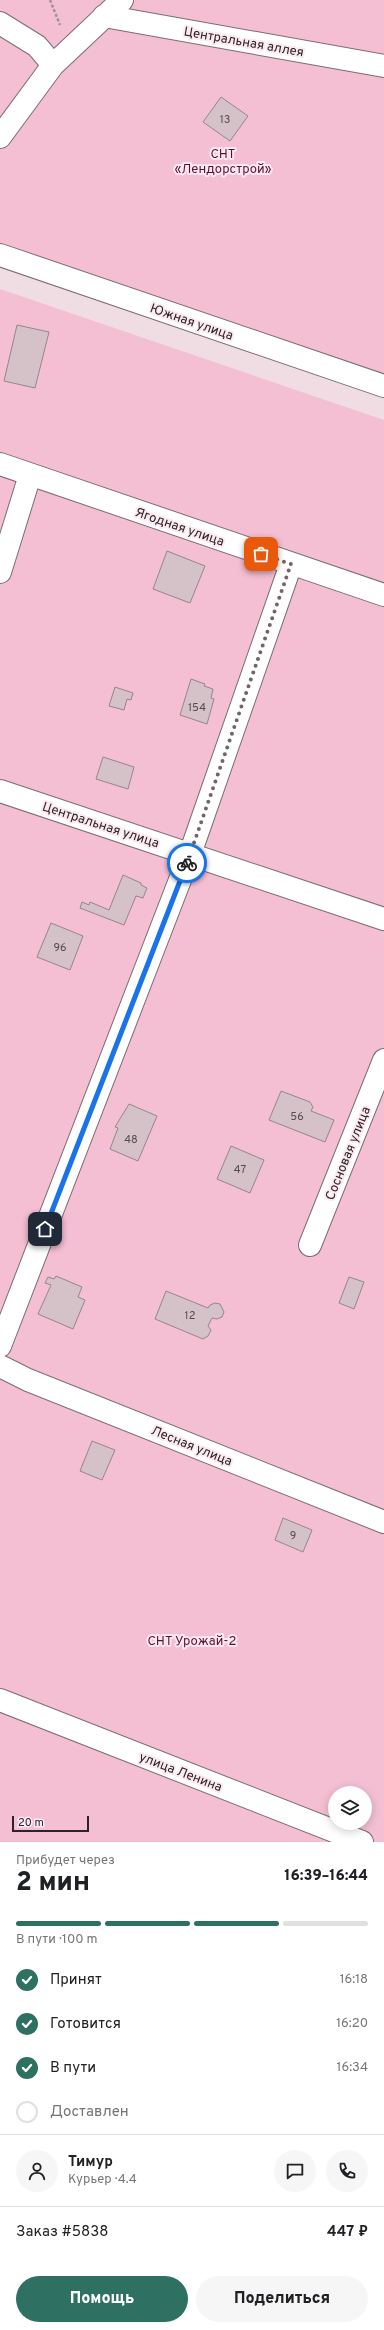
<!DOCTYPE html>
<html lang="ru">
<meta charset="utf-8">
<style>
:root{--surface:#fff;--page:#f6f6f6;--text:#202124;--muted:#757577;--line:#e0e0e0;--accent:#2e7061}
body{margin:0;font-family:Overpass,sans-serif;background:var(--page);color:var(--text);height:100vh;display:flex;flex-direction:column;font-size:15px;white-space:nowrap}
*{box-sizing:border-box;margin:0}
p{font-size:13px;color:var(--muted)}
.icon{flex:none;width:22px;height:22px;fill:none;stroke:currentColor;stroke-width:2;stroke-linecap:round;stroke-linejoin:round}
.map{position:relative;height:1842px;overflow:hidden}
.details{display:flex;flex-direction:column;background:var(--surface);flex:1}
.details>*{flex:none}
.tools{position:absolute;left:328px;top:1786px;display:grid;gap:8px}
.tools a{display:grid;place-items:center;width:44px;height:44px;border-radius:50%;background:var(--surface);box-shadow:0 2px 10px #0003;font-size:20px}
.scale{position:absolute;left:12px;bottom:10px;width:77px;box-sizing:border-box;padding-left:4px;border:2px solid #2b2426;border-top:0;font-size:11px;line-height:14px;white-space:nowrap;color:#2b2426;-webkit-text-stroke:3px #fceaf0;paint-order:stroke}
.pin{position:absolute;display:grid;place-items:center;width:34px;height:34px;color:#fff;margin:-17px;border-radius:8px;box-shadow:0 2px 6px #0006}
.courier{position:absolute;display:grid;place-items:center;width:40px;height:40px;margin:-20px;border:3px solid #1a73e8;border-radius:50%;background:#fff;color:#222;box-shadow:0 1px 5px #0007}
.headline em{font-style:normal;font-weight:800}
.headline div{display:flex;flex-direction:column-reverse}
.headline{display:flex;align-items:center;justify-content:space-between;height:68px;padding:0 16px}
h1{font-size:26px;font-weight:800;line-height:30px}
.bar{display:grid;grid-template-columns:repeat(4,1fr);gap:6px 4px;align-content:center;height:48px;padding:0 16px}
.bar i{height:5px;border-radius:3px;background:var(--line)}
.bar .active{background:var(--accent)}
.bar p{grid-column:span 4}
.line{display:flex;align-items:center;gap:10px;padding:0 16px;border-top:1px solid var(--line)}
.line div{flex:1}
.round{display:grid;place-items:center;flex:none;width:42px;height:42px;border-radius:21px;background:var(--page)}
ol{padding:0 16px;list-style:none}
li{display:flex;align-items:center;gap:12px;height:44px}
li p{margin-inline-start:auto}
li .icon{padding:4px;border-radius:50%;background:var(--accent);color:#fff;stroke-width:4}
li:last-child{color:var(--muted)}
li i{width:22px;height:22px;border:2px solid var(--line);border-radius:50%}
.action{display:flex;gap:8px;margin-top:auto;padding:8px 16px}
.action a{flex:1;height:46px;border-radius:24px;background:var(--accent);color:#fff;font-size:16px;font-weight:800;line-height:46px;text-align:center}
.action a+a{background:var(--page);color:var(--text)}
.map>svg:first-child{display:block}
</style>
<div class="map">
<svg width="384" height="1842" viewBox="0 0 384 1842">
<rect width="100%" height="100%" fill="#efdde3"/>
<!-- green -->
<path fill="#f4bfd2" fill-rule="evenodd" d="M0,0H384V386L0,255Z
M0,289L384,420V1842H0ZM335,1793H365V1823H335Z"/>
<!-- building -->
<path fill="#d4c2c8" stroke="#96858a" d="M221,97L248,116L230,141L203,122Z
M17,325L49,332L35,388L4,381Z
M167,551L205,566L190,603L153,589Z
M191,679L205,684L204,686L213,689L211,698L214,699L207,724L180,715Z
M115,687L133,693L131,700L127,699L124,710L109,706Z
M103,757L134,767L128,789L96,779Z
M123,875L141,883V885L147,888L143,898L136,896L124,925L80,908L82,902L89,905L90,902L109,910Z
M51,923L83,936L70,970L37,957Z
M281,1091L310,1102L313,1107L311,1111L334,1120L325,1142L269,1120Z
M129,1104L157,1116L138,1161L110,1149L118,1128L115,1127Z
M231,1146L264,1160L250,1193L217,1179Z
M56,1276L82,1287L78,1297L85,1300L73,1329L38,1314L51,1285L45,1283L48,1277L54,1279Z
M349,1277L364,1282L354,1309L339,1303Z
M166,1291L208,1308L210,1305L215,1303L220,1304L224,1312L222,1317L217,1319L212,1318L208,1326L211,1330L208,1336L203,1339L155,1319Z
M92,1441L115,1450L102,1480L80,1471Z
M283,1518L312,1530L303,1552L275,1540Z"/>
<g fill="none" stroke-linecap="round" stroke-linejoin="round">
<defs>
<path id="minor" d="M104,16L384,66
M0,23L37,46L53,65
M0,137L53,65L122,0
M0,255L384,386
M0,464L384,595
M0,572L30,475
M0,791L384,919
M310,1245L384,1060
M0,1346L190,854L291,564
M0,1366L28,1380L384,1522
M0,1700L362,1842"/>
</defs>
<!-- minor casing -->
<use href="#minor" stroke="#7c6c71" stroke-width="24"/>
<!-- path -->
<path stroke="#9f9296" stroke-width="2.5" stroke-dasharray="3 2" stroke-linecap="butt" d="M50,0L60,25"/>
<!-- minor -->
<use href="#minor" stroke="#fff" stroke-width="22"/>
</g>
<g fill="none" stroke-linecap="round" stroke-linejoin="round">
<!-- done -->
<path stroke="#706568" stroke-width="4" stroke-dasharray="0 7.2" d="M187,863L291,564L261,554"/>
<!-- route -->
<path stroke="#1a73e8" stroke-width="5" d="M45,1229L187,863"/>
</g>
<g text-anchor="middle" stroke-width="4" stroke-linejoin="round" paint-order="stroke">
<!-- number labels -->
<g font-size="11" fill="#554c4e">
<text x="225" y="123">13</text>
<text x="197" y="711">154</text>
<text x="60" y="951">96</text>
<text x="297" y="1120">56</text>
<text x="131" y="1143">48</text>
<text x="240" y="1173">47</text>
<text x="190" y="1319">12</text>
<text x="293" y="1539">9</text>
</g>
<!-- street labels -->
<g font-size="13" fill="#2b2426" stroke="#fceaf0">
<text transform="translate(244 41) rotate(10)" y="5">Центральная аллея</text>
<text transform="translate(192 321) rotate(19)" y="5">Южная улица</text>
<text transform="translate(180 526) rotate(19)" y="5">Ягодная улица</text>
<text transform="translate(101 824) rotate(18)" y="5">Центральная улица</text>
<text transform="translate(347 1153) rotate(-68)" y="5">Сосновая улица</text>
<text transform="translate(192 1445) rotate(22)" y="5">Лесная улица</text>
<text transform="translate(181 1771) rotate(21)" y="5">улица Ленина</text>
</g>
<!-- park labels -->
<g font-size="13" fill="#5e0e36" stroke="#fceaf0">
<text x="223" y="158">СНТ<tspan x="223" dy="15">«Лендорстрой»</tspan></text>
<text x="192" y="1645">СНТ Урожай-2</text>
</g>
</g>
</svg>
<div class="tools">
<a><svg class="icon" aria-label="layers" viewBox="0 0 24 24"><path d="M12 4l9 5-9 5-9-5zM3 14l9 5 9-5"/></svg></a>
</div>
<div class="scale">20 m</div>
<div class="pin" style="left:261px;top:554px;background:#ea580c"><svg class="icon" aria-label="bag" viewBox="0 0 24 24"><path d="M5 8h14l-1 12H6zM9 8a3 3 0 0 1 6 0"/></svg></div>
<div class="pin" style="left:45px;top:1229px;background:#1f2937"><svg class="icon" aria-label="home" viewBox="0 0 24 24"><path d="M3 11l9-7 9 7M6 9v11h12V9"/></svg></div>
<div class="courier" style="left:187px;top:863px"><svg class="icon" aria-label="bike" viewBox="0 0 24 24"><circle cx="6" cy="16" r="4"/><circle cx="18" cy="16" r="4"/><path d="M6 16l4-8h5l3 8M10 8l3 8H6M13 5h3"/></svg></div>
</div>
<section class="details">
<div class="headline"><div><h1>2 мин</h1><p>Прибудет через</p></div><em>16:39–16:44</em></div>
<div class="bar"><i class="active"></i><i class="active"></i><i class="active"></i><i></i><p>В пути · 100 m</p></div>
<ol>
<li><svg class="icon" aria-label="check" viewBox="0 0 24 24"><path d="M5 12l5 5 9-10"/></svg>Принят<p>16:18</p></li>
<li><svg class="icon" aria-label="check" viewBox="0 0 24 24"><path d="M5 12l5 5 9-10"/></svg>Готовится<p>16:20</p></li>
<li><svg class="icon" aria-label="check" viewBox="0 0 24 24"><path d="M5 12l5 5 9-10"/></svg>В пути<p>16:34</p></li>
<li><i></i>Доставлен</li>
</ol>
<div class="line" style="height:72px"><a class="round"><svg class="icon" aria-label="person" viewBox="0 0 24 24"><circle cx="12" cy="8" r="4"/><path d="M4 21q1-7 8-7t8 7"/></svg></a><div><b>Тимур</b><p>Курьер · 4.4</p></div><a class="round"><svg class="icon" aria-label="chat" viewBox="0 0 24 24"><path d="M4 5h16v11H9l-5 4z"/></svg></a><a class="round"><svg class="icon" aria-label="phone" viewBox="0 0 24 24"><path d="M5 4h4l2 5-3 2q2 4 5 5l2-3 5 2v4C11 20 4 13 5 4z"/></svg></a></div>
<div class="line" style="height:52px"><div>Заказ #5838</div><b>447 ₽</b></div>
<div class="action"><a>Помощь</a><a>Поделиться</a></div>
</section>
